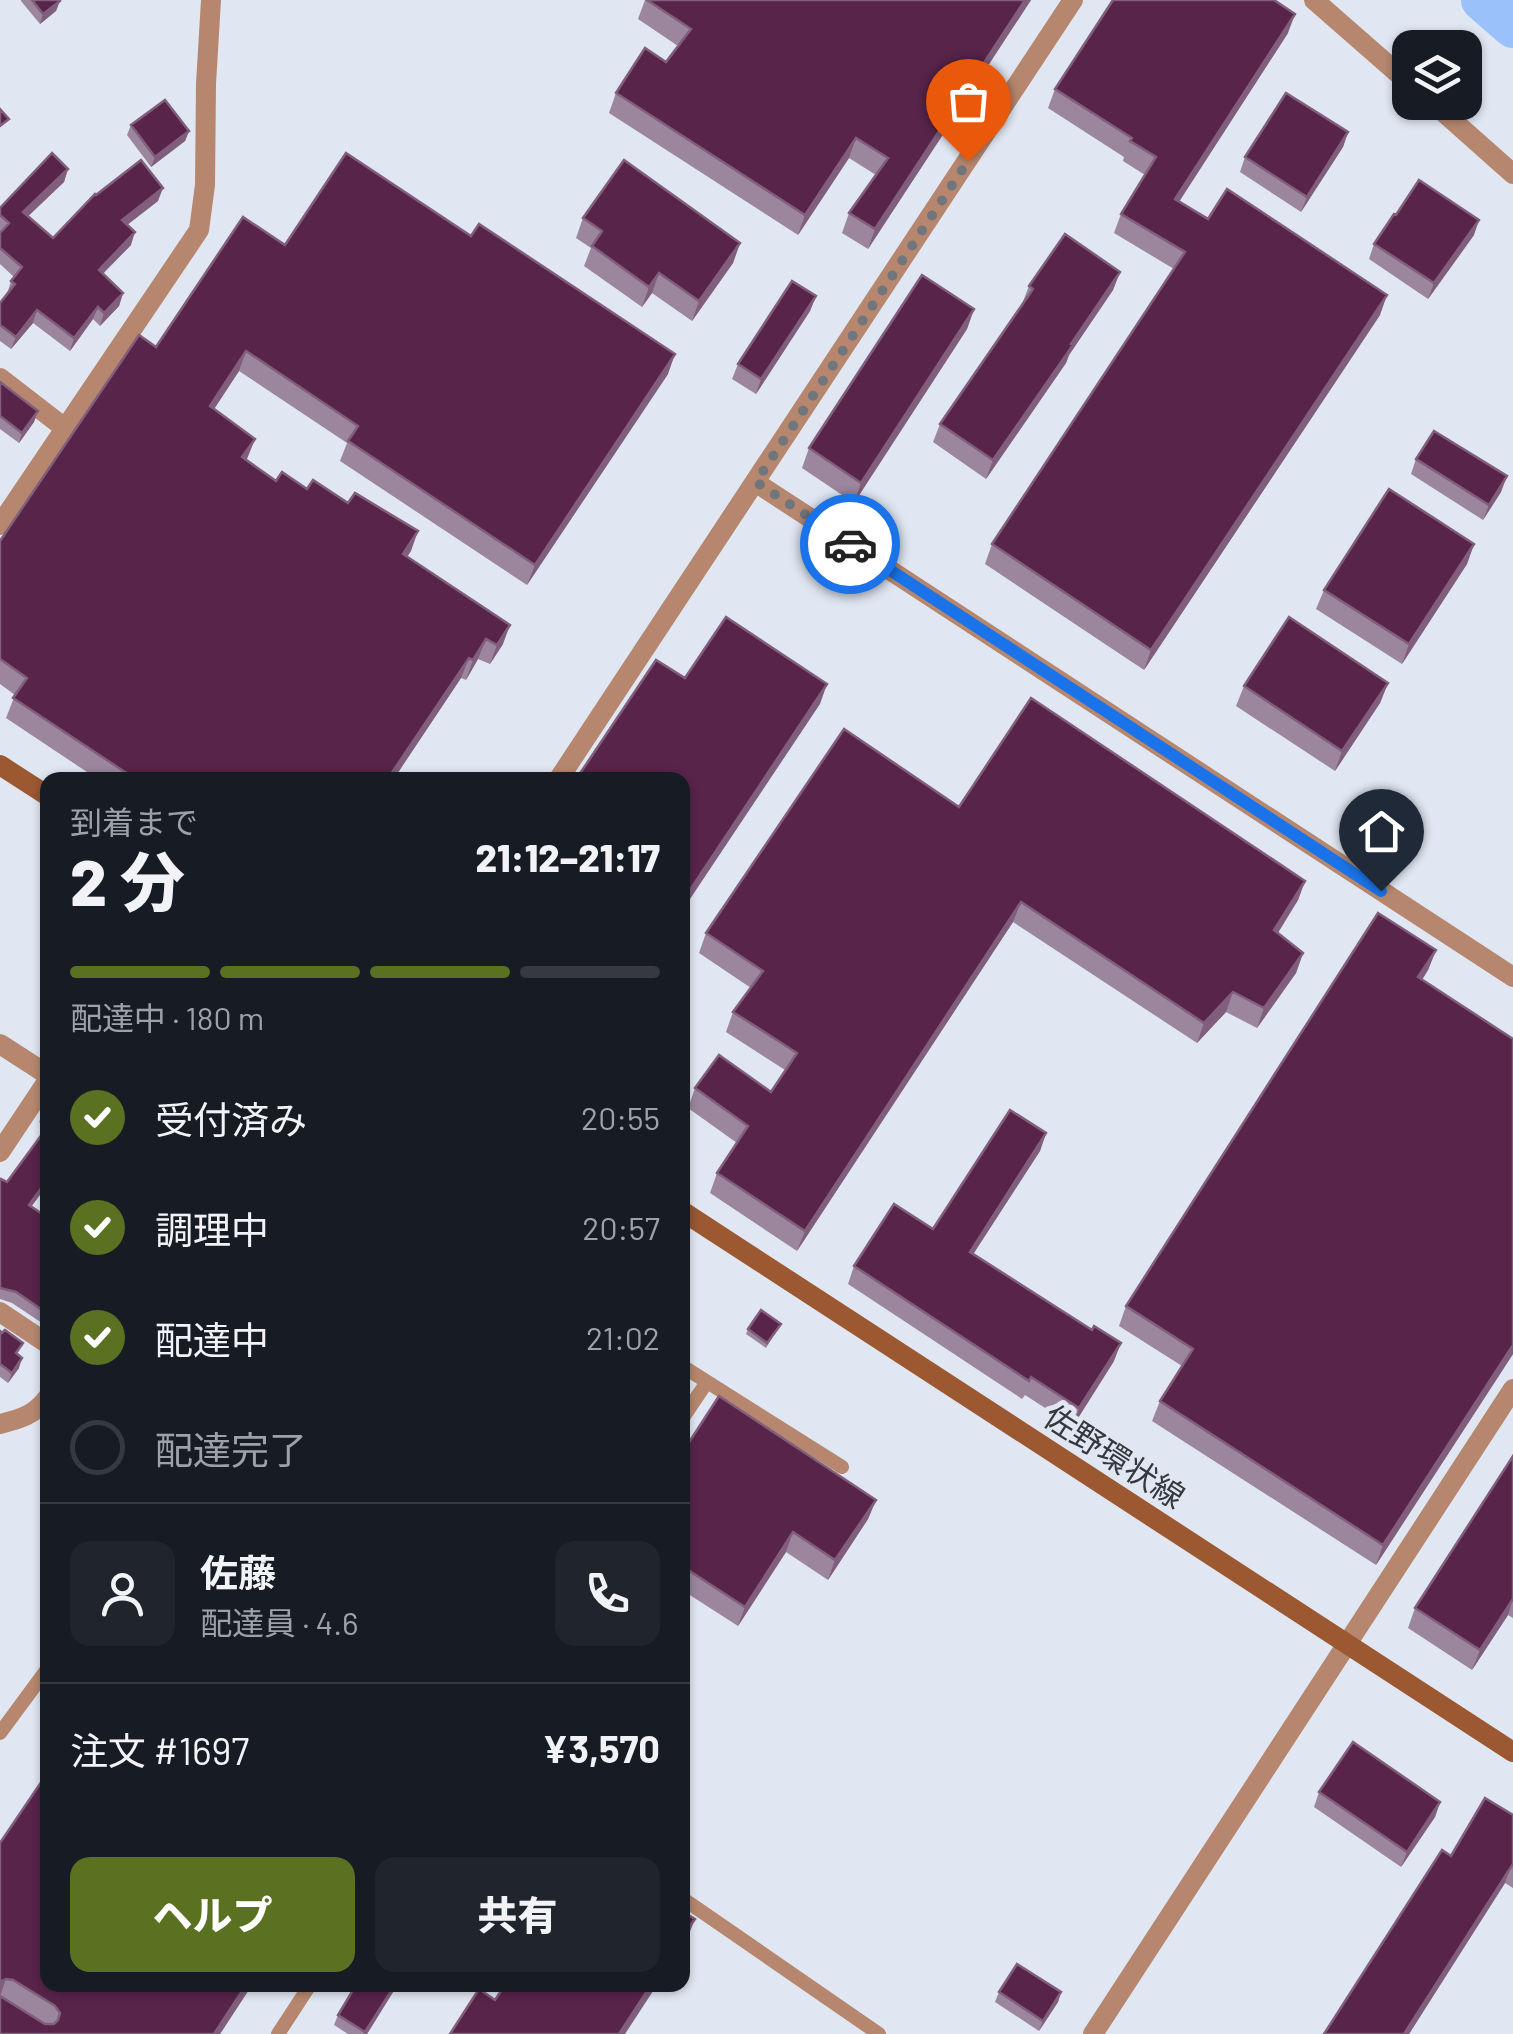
<!DOCTYPE html>
<html lang="ja">
<meta charset="utf-8">
<style>
:root{--surface:#171b24;--page:#20242c;--text:#f1f3f6;--muted:#9ea1a6;--line:#363941;--accent:#5a7122}
body{margin:0;font-family:Barlow,"Noto Sans JP",sans-serif;background:var(--page);color:var(--text);height:100vh;display:flex;flex-direction:column;font-size:38px;white-space:nowrap}
*{box-sizing:border-box;margin:0}
p{font-size:32px;color:var(--muted)}
.icon{flex:none;width:55px;height:55px;fill:none;stroke:currentColor;stroke-width:2;stroke-linecap:round;stroke-linejoin:round}
.map{position:relative;flex:1;overflow:hidden}
.panel{position:absolute;left:40px;top:772px;width:650px;height:1220px;display:flex;flex-direction:column;background:var(--surface);border-radius:20px;box-shadow:0 2px 8px #0004}
.panel>*{flex:none}
.fabs{position:absolute;left:1392px;top:30px;display:grid;gap:20px}
.fabs a{display:grid;place-items:center;width:90px;height:90px;border-radius:20px;background:var(--surface);box-shadow:0 2px 8px #0004;font-size:50px}
.pin{position:absolute;display:grid;place-items:center;width:85px;height:85px;color:#fff;margin:-102px -42px;border-radius:50% 50% 50% 0;rotate:-45deg;box-shadow:0 0 10px #0007}
.pin .icon{rotate:45deg}
.courier{position:absolute;display:grid;place-items:center;width:100px;height:100px;margin:-50px;border:8px solid #1a73e8;border-radius:50%;background:#fff;color:#222;box-shadow:0 2px 12px #0007}
.overview em{font-style:normal;font-weight:800}
.overview div{display:flex;flex-direction:column-reverse}
.overview{display:flex;align-items:center;justify-content:space-between;height:170px;padding:0 30px}
h1{font-size:65px;font-weight:800;line-height:75px}
.bar{display:grid;grid-template-columns:repeat(4,1fr);gap:15px 10px;align-content:center;height:120px;padding:0 30px}
.bar i{height:12px;border-radius:8px;background:var(--line)}
.bar .on{background:var(--accent)}
.bar p{grid-column:span 4}
.line{display:flex;align-items:center;gap:25px;padding:0 30px;border-top:2px solid var(--line)}
.line div{flex:1}
.round{display:grid;place-items:center;flex:none;width:105px;height:105px;border-radius:20px;background:var(--page)}
ol{padding:0 30px;list-style:none}
li{display:flex;align-items:center;gap:30px;height:110px}
li p{margin-inline-start:auto}
li .icon{padding:10px;border-radius:50%;background:var(--accent);color:#fff;stroke-width:4}
li:last-child{color:var(--muted)}
li i{width:55px;height:55px;border:5px solid var(--line);border-radius:50%}
.button{display:flex;gap:20px;margin-top:auto;padding:20px 30px}
.button a{flex:1;height:115px;border-radius:20px;background:var(--accent);color:#fff;font-size:40px;font-weight:800;line-height:115px;text-align:center}
.button a+a{background:var(--page);color:var(--text)}
.map>svg:first-child{display:block}
</style>
<div class="map">
<svg width="1513" height="2034" viewBox="0 0 1513 2034">
<rect width="100%" height="100%" fill="#e0e7f2"/>
<g fill="none" stroke-linecap="round" stroke-linejoin="round">
<!-- river -->
<path stroke="#9bc1fb" stroke-width="42" d="M1482,0L1513,27"/>
<!-- service -->
<path stroke="#b6876e" stroke-width="14" d="M682,1366L842,1467
M682,1419L707,1382
M0,1733L48,1668
M682,1898L879,2034
M278,2034L310,1985"/>
<!-- minor -->
<path stroke="#b6876e" stroke-width="20" d="M0,378L66,429
M755,482L1513,977
M0,525L199,230L205,185L206,84L211,0
M0,1044L48,1075
M0,1152L48,1080
M0,1312L48,1344
M0,1424C20,1419 35,1415 48,1397"/>
<!-- tertiary -->
<path stroke="#b6876e" stroke-width="20" d="M1314,0L1410,84
M1432,102L1513,174
M558,780L1073,0
M1093,2034L1513,1389"/>
<!-- secondary -->
<path stroke="#9b5831" stroke-width="20" d="M0,765L48,796
M682,1211L1513,1752"/>
</g>
<!-- wall -->
<path fill="#9c869e" d="M21,0H60L56,11L40,24L21,1Z
M645,0H1031L868,249L842,233L849,213L876,175L849,158L798,235L609,113L616,93L666,62L678,46L638,19Z
M1288,33L1179,201L1380,315L1144,670L985,564L992,544L1174,269L1114,233L1121,214L1145,175L1123,161L1124,157L1048,108L1055,89Z
M131,125L189,131L185,141L151,167L127,135Z
M1348,132L1343,147L1301,212L1240,172L1245,157Z
M68,169L64,182L28,216L53,238L96,195L158,201L127,225L131,245L103,274L123,293L119,306L100,326L93,319L70,351L33,323L11,349L0,341V303L7,294L11,281L14,277L0,264V208Z
M583,218L740,243L733,263L692,321L652,293L642,307L584,266L591,248L576,238Z
M1474,235L1428,299L1369,259L1374,244Z
M285,245L668,374L527,585L340,461L347,443L239,371L214,409L255,439L246,460L276,481L348,503L418,531L407,557L503,644L490,664L478,659L466,680L461,678L393,780H99L6,718L15,695L0,684V541L156,347Z
M1120,272L1113,290L1069,355L1066,363L986,479L933,442L940,424L1022,304L1029,286Z
M816,296L810,311L756,394L732,379L738,364Z
M974,309L967,329L854,503L802,468L809,448Z
M0,382L38,411L34,422L19,443L0,429Z
M1416,459L1501,492L1483,520L1411,474Z
M1474,544L1467,564L1402,664L1316,609L1324,590Z
M685,678L820,704L682,780H578L581,772Z
M1388,683L1380,703L1335,771L1236,706L1244,686Z
M959,807L1305,881L1298,900L1278,933L1303,953L1296,973L1257,1028L1226,1012L1197,1043L1013,922L797,1251L710,1193L717,1173L737,1143L688,1108L695,1088L771,1092L785,1070L726,1032L733,1012L751,988L699,953L706,933Z
M1436,950L1428,970L1422,980L1513,1354L1376,1565L1152,1421L1160,1401L1182,1366L1119,1326L1126,1306Z
M48,1105V1184L31,1207L48,1218V1327L12,1303L0,1299V1181L7,1182L47,1127L39,1122Z
M1046,1133L1040,1151L973,1254L1114,1361L1073,1426L1025,1395L1022,1399L848,1284L854,1266L933,1229Z
M781,1324L766,1348L746,1334L748,1329Z
M0,1331L18,1355L19,1368L8,1383L0,1377Z
M682,1453L876,1500L868,1519L828,1580L786,1552L738,1626L682,1590Z
M1513,1456V1618L1508,1615L1472,1670L1408,1628L1415,1608Z
M48,1474V1491L42,1488Z
M1319,1792L1440,1802L1435,1817L1401,1867L1314,1807Z
M1513,1815V1888L1505,1883L1409,2034H1324L1451,1856Z
M0,1843L48,1985H252L220,2034H0Z
M356,1985H397L367,2034H348L334,2025L338,2015Z
M999,1992H1061L1058,2002L1039,2031L995,2002Z"/>
<!-- shaded-wall -->
<path fill="#815e7c" d="M1025,0H1031L868,249L875,229Z
M60,1L56,11L40,24L43,14Z
M1295,14L1288,33L1168,219L1175,199Z
M189,131L185,141L151,167L155,157Z
M1348,132L1343,147L1301,212L1307,197Z
M856,138L849,158L798,235L805,215Z
M68,169L64,182L19,225L23,212Z
M163,188L158,201L118,232L122,220Z
M1479,220L1474,235L1428,299L1434,283Z
M135,232L131,245L94,282L99,270Z
M740,243L733,263L692,321L699,301Z
M1120,272L1113,290L1069,355L1066,363L986,479L993,460Z
M659,273L652,293L642,307L649,287Z
M123,293L119,306L100,326L104,313Z
M1387,295L1380,315L1144,670L1151,650Z
M816,296L810,311L756,394L761,379Z
M98,307L93,319L70,351L74,338Z
M974,309L967,329L854,503L861,483Z
M37,310L33,323L11,349L16,337Z
M246,351L239,371L203,426L210,406Z
M675,354L668,374L527,585L535,565Z
M38,411L34,422L19,443L22,433Z
M255,439L247,459L234,477L242,457Z
M1507,476L1501,492L1483,520L1489,505Z
M418,531L411,551L396,574L403,554Z
M1474,544L1467,564L1402,664L1409,644Z
M510,625L503,644L490,664L497,645Z
M486,639L478,659L466,680L473,660Z
M469,658L461,678L393,780H387Z
M1388,683L1380,703L1335,771L1342,751Z
M827,684L820,704L682,911V902Z
M1305,881L1298,900L1267,950L1274,930Z
M1021,902L1013,922L797,1251L805,1231Z
M1436,950L1428,970L1411,997L1418,977Z
M1303,953L1296,973L1257,1028L1264,1008Z
M1233,992L1226,1012L1197,1043L1204,1023Z
M1046,1133L1040,1151L963,1270L970,1252Z
M48,1179V1184L25,1215L29,1205Z
M1121,1343L1114,1361L1073,1426L1079,1408Z
M1513,1345V1354L1376,1565L1383,1545Z
M22,1358L19,1368L8,1383L12,1373Z
M876,1500L868,1519L828,1580L835,1560Z
M793,1532L786,1552L738,1626L745,1607Z
M1513,1599L1508,1615L1472,1670L1480,1650Z
M1440,1802L1435,1817L1401,1867L1407,1852Z
M1512,1864L1505,1883L1409,2034H1404Z
M695,1919L687,1939L682,1946V1937Z
M6,1979L0,1996V1982Z
M246,1985H252L220,2034H214Z
M395,1985H397L395,1989L367,2034H364Z
M651,1985H657L625,2034H619Z
M1061,1992L1058,2002L1039,2031L1043,2021Z"/>
<!-- building -->
<path fill="#58244a" stroke="#815e7c" stroke-width="2.5" d="M32,0H60V1L43,14Z
M647,0H1025L875,229L849,213L888,158L856,138L805,215L616,93L645,48L666,62L691,29Z
M1113,0H1274L1295,14L1175,199L1208,219L1227,189L1387,295L1151,650L992,544L1185,252L1121,214L1156,157L1130,141L1132,138L1055,89Z
M1286,93L1348,132L1307,197L1245,157Z
M165,100L189,131L155,157L131,125Z
M0,109L9,119L0,126Z
M52,153L68,169L23,212L53,238L95,194L96,195L141,160L163,188L122,220L135,232L99,270L123,293L104,313L98,307L74,338L37,310L16,337L0,325V303L15,284L11,281L22,267L0,248V233L9,223L0,215V208Z
M346,153L471,236L479,224L675,354L535,565L348,441L358,426L246,351L210,406L255,439L242,457L276,481L282,472L307,489L313,480L348,503L355,493L418,531L403,554L510,625L497,645L486,639L473,660L469,658L387,780H137L13,698L27,678L0,659V541L139,335L156,347L243,217L285,245Z
M624,160L740,243L699,301L659,273L649,287L592,246L602,231L583,218Z
M1419,180L1479,220L1434,283L1374,244L1394,214L1396,215Z
M1065,234L1120,272L1071,344L1073,345L993,460L940,424L1033,289L1029,286Z
M922,275L974,309L861,483L809,448Z
M792,281L816,296L761,379L738,364Z
M0,382L38,411L22,433L0,416Z
M1434,431L1507,476L1489,505L1416,459Z
M1389,489L1474,544L1409,644L1324,590Z
M726,617L827,684L682,902V780H593L581,772L656,660L685,678Z
M1289,617L1388,683L1342,751L1244,686Z
M1031,698L1305,881L1274,930L1303,953L1264,1008L1233,992L1204,1023L1021,902L805,1231L717,1173L748,1126L695,1088L719,1055L771,1092L797,1053L733,1012L763,971L706,933L844,729L959,807Z
M1378,913L1436,950L1418,977L1513,1039V1345L1383,1545L1160,1401L1193,1349L1126,1306Z
M1010,1110L1046,1133L970,1252L1092,1330L1094,1326L1121,1343L1079,1408L1031,1377L1029,1381L854,1266L894,1204L933,1229Z
M48,1126V1179L29,1205L48,1218V1314L16,1292L0,1288V1181L1,1179L7,1182Z
M761,1310L781,1324L767,1343L748,1329Z
M5,1330L23,1343L16,1353L22,1358L12,1373L0,1364V1331L2,1333Z
M719,1396L876,1500L835,1560L793,1532L745,1607L682,1566V1453Z
M1513,1456V1599L1480,1650L1415,1608Z
M1353,1742L1440,1802L1407,1852L1319,1792Z
M48,1772V1985H246L214,2034H0V1996L45,2024H54L58,2020L60,2013L55,2006L13,1980L6,1979L0,1982V1843Z
M1485,1798L1513,1815V1864L1404,2034H1324L1442,1850L1451,1856Z
M682,1911L695,1919L682,1937Z
M1017,1964L1061,1992L1043,2021L999,1992Z
M356,1985H395L365,2032L338,2015Z
M505,1985H651L619,2034H450L479,1989L495,2000Z"/>
<g fill="none" stroke-linecap="round" stroke-linejoin="round">
<!-- done -->
<path stroke="#71757c" stroke-width="10" stroke-dasharray="0 18" d="M850,544L756,482L968,161"/>
<!-- route -->
<path stroke="#1a73e8" stroke-width="12" d="M850,544L1381,891"/>
</g>
<g text-anchor="middle" stroke-width="10" stroke-linejoin="round" paint-order="stroke">
<!-- street labels -->
<g font-size="32" fill="#35383c" stroke="#e0e7f2">
<text transform="translate(1114 1457) rotate(33)" y="11">佐野環状線</text>
</g>
</g>
</svg>
<div class="fabs">
<a><svg class="icon" aria-label="layers" viewBox="0 0 24 24"><path d="M12 4l9 5-9 5-9-5zM3 14l9 5 9-5"/></svg></a>
</div>
<div class="pin" style="left:968px;top:161px;background:#ea580c"><svg class="icon" aria-label="bag" viewBox="0 0 24 24"><path d="M5 8h14l-1 12H6zM9 8a3 3 0 0 1 6 0"/></svg></div>
<div class="pin" style="left:1381px;top:891px;background:#1f2937"><svg class="icon" aria-label="home" viewBox="0 0 24 24"><path d="M3 11l9-7 9 7M6 9v11h12V9"/></svg></div>
<div class="courier" style="left:850px;top:544px"><svg class="icon" aria-label="car" viewBox="0 0 24 24"><path d="M5 17H2v-5l4-1 3-4h7l3 4 3 1v5h-3M9 17h6M6 11h13"/><circle cx="7" cy="17" r="2"/><circle cx="17" cy="17" r="2"/></svg></div>
<section class="panel">
<div class="overview"><div><h1>2 分</h1><p>到着まで</p></div><em>21:12–21:17</em></div>
<div class="bar"><i class="on"></i><i class="on"></i><i class="on"></i><i></i><p>配達中 · 180 m</p></div>
<ol>
<li><svg class="icon" aria-label="check" viewBox="0 0 24 24"><path d="M5 12l5 5 9-10"/></svg>受付済み<p>20:55</p></li>
<li><svg class="icon" aria-label="check" viewBox="0 0 24 24"><path d="M5 12l5 5 9-10"/></svg>調理中<p>20:57</p></li>
<li><svg class="icon" aria-label="check" viewBox="0 0 24 24"><path d="M5 12l5 5 9-10"/></svg>配達中<p>21:02</p></li>
<li><i></i>配達完了</li>
</ol>
<div class="line" style="height:180px"><a class="round"><svg class="icon" aria-label="person" viewBox="0 0 24 24"><circle cx="12" cy="8" r="4"/><path d="M4 21q1-7 8-7t8 7"/></svg></a><div><b>佐藤</b><p>配達員 · 4.6</p></div><a class="round"><svg class="icon" aria-label="phone" viewBox="0 0 24 24"><path d="M5 4h4l2 5-3 2q2 4 5 5l2-3 5 2v4C11 20 4 13 5 4z"/></svg></a></div>
<div class="line" style="height:130px"><div>注文 #1697</div><b>¥3,570</b></div>
<div class="button"><a>ヘルプ</a><a>共有</a></div>
</section>
</div>
